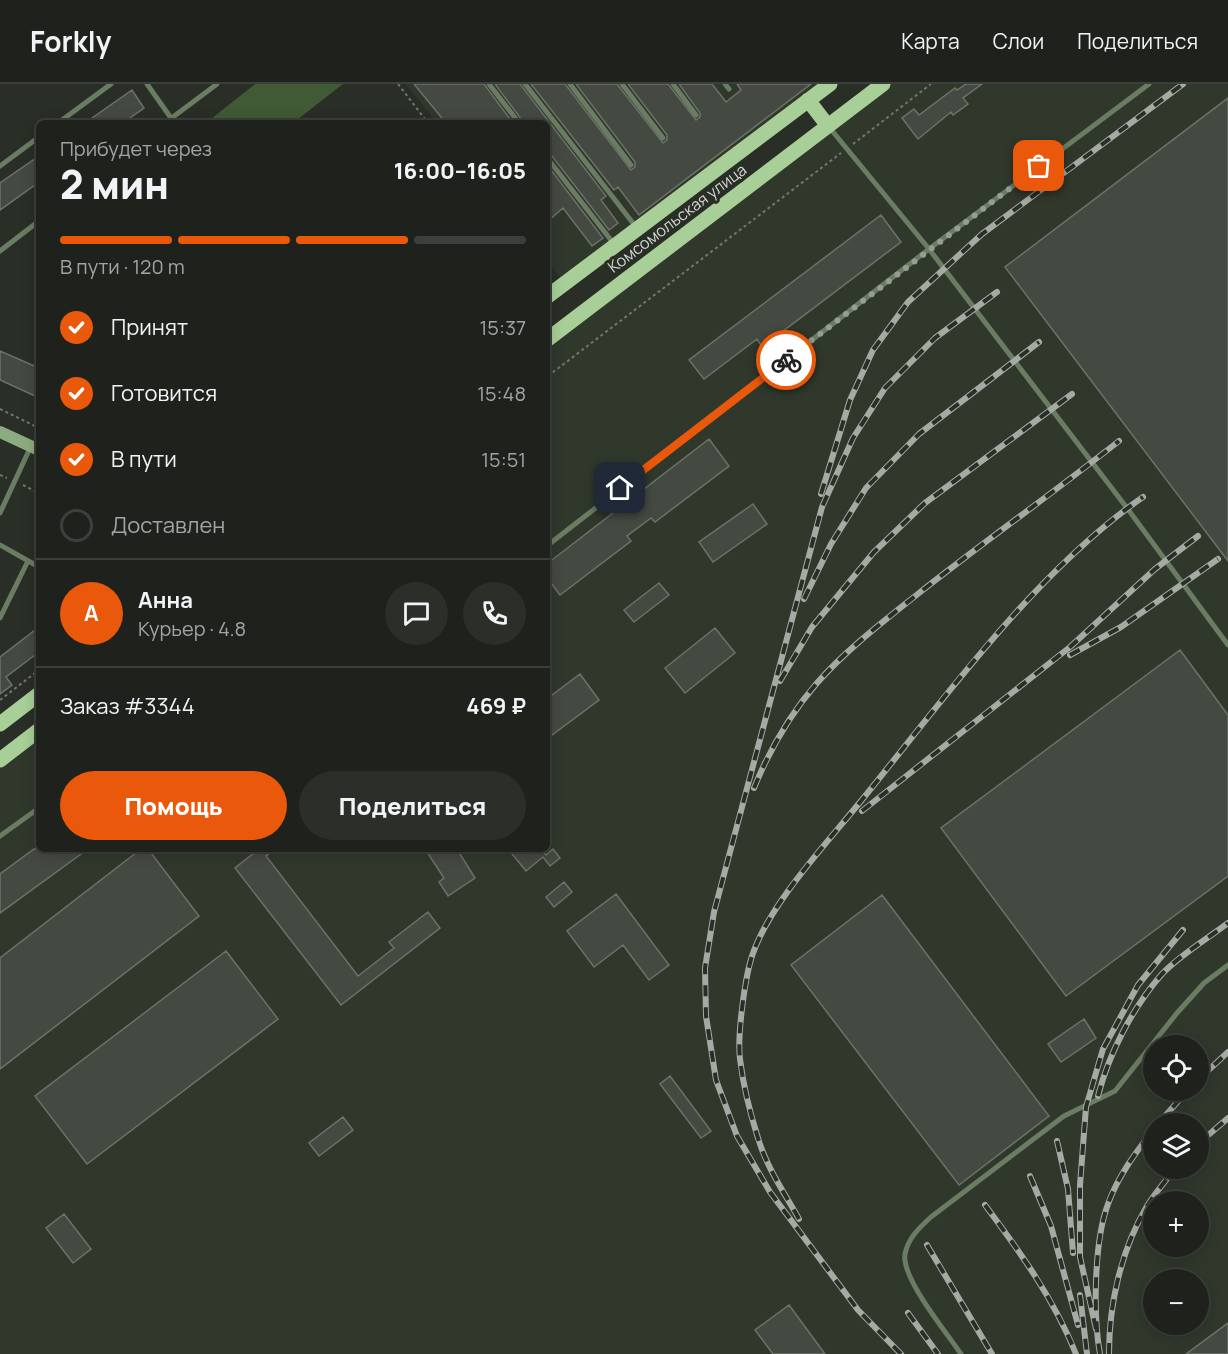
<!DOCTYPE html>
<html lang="ru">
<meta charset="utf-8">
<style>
:root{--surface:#1f221c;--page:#2c2f29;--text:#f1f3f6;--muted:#a1a4a3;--line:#3c3f3b;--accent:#ea580c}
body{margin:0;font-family:Manrope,sans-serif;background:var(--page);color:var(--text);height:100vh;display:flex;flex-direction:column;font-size:22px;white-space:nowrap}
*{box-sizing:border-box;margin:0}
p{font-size:20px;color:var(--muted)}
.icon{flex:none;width:33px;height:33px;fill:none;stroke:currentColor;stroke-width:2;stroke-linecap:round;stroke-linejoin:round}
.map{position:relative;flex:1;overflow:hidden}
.drawer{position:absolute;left:36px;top:36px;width:514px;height:732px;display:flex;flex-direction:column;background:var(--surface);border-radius:9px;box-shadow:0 3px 15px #0003,0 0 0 2px var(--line)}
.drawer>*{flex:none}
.fabs{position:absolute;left:1143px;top:951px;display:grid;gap:12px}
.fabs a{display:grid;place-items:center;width:66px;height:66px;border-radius:50%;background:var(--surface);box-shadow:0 3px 15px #0003,0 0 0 2px var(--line);font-size:30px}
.pin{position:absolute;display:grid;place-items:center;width:51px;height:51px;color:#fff;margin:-26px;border-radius:12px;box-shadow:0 3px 9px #0006}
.courier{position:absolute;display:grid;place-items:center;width:60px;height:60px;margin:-30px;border:4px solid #ea580c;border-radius:50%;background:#fff;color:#222;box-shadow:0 2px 8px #0007}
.summary em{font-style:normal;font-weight:800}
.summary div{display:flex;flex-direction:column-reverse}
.summary{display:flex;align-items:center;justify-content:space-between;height:102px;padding:0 24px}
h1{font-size:39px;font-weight:800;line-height:45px}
.bar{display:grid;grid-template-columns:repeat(4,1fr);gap:9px 6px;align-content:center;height:72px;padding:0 24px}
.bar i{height:8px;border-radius:4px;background:var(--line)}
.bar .selected{background:var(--accent)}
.bar p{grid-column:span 4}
.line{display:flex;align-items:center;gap:15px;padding:0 24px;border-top:2px solid var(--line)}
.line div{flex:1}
.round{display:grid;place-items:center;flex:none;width:63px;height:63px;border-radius:32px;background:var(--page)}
ol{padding:0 24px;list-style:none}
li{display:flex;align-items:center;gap:18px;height:66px}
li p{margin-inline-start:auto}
li .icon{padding:6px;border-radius:50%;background:var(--accent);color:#fff;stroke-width:4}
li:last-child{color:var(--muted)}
li i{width:33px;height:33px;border:3px solid var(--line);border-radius:50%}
.action{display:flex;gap:12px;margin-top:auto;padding:12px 24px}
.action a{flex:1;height:69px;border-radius:36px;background:var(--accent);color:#fff;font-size:24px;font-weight:800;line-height:69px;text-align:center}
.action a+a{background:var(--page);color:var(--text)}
header{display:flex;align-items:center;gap:36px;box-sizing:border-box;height:84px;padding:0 30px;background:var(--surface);border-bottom:2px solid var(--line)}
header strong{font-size:28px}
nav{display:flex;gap:33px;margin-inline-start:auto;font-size:21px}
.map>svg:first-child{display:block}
</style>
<header>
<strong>Forkly</strong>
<nav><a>Карта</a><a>Слои</a><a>Поделиться</a></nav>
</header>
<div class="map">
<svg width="1228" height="1270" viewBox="0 0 1228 1270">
<rect width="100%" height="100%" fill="#292e26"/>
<!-- built -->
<path fill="#30382c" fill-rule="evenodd" d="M406,0H820L562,196L548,178V39H437Z
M884,0H1228V1270H0V679L39,649V765H548V258ZM1154,962H1198V1006H1154ZM1154,1040H1198V1084H1154ZM1154,1118H1198V1162H1154ZM1154,1196H1198V1240H1154Z"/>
<!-- green -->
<path fill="#405a35" d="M255,0H343L293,39H206Z"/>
<!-- building -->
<path fill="#444a42" stroke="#6c7269" stroke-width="1.5" d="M414,0H484L513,39H446Z
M495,0H520L606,112L601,116L618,139L609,146L552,72L548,70V39H524Z
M531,0H565L631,86L635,83V78L576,0H617L663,59L667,56V51L628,0H668L696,36L700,33V29L679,0H712L726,18L741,6L737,0H811L639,131L618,103L614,106Z
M966,0H982L963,14L968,20L953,31L951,28L918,55L902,34L914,25L919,31L955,4L957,6Z
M132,6L144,24L123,39H85Z
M1228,14V477L1005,183Z
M39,72V98L0,126V99Z
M548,82L603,154L592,162L563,124L548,137Z
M881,131L901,158L762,263L757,255L704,295L689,276Z
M0,267L39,284V304L35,312L0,296Z
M709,355L729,382L655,438L651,434L627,452L631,457L560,511L548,495V479Z
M753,420L767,440L713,478L699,458Z
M659,499L669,511L634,538L624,526Z
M39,543V568L6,593L12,601L0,610V573Z
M715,544L735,569L685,609L665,584Z
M1180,566L1228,631V792L1066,912L941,744Z
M580,590L599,616L548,654V614Z
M34,765H88L0,829V790Z
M141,765H148L199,832L0,985V874Z
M259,765H275L266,772L358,892L394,864L389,858L428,828L440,844L341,921L235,784Z
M425,765H457L475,794L448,812L439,798L444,794Z
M508,765H541L546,771L553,765L560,774L550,782L543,773L526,787Z
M564,798L572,808L554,823L546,813Z
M616,810L669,881L649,896L623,861L594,883L567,847Z
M882,811L1049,1032L959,1101L791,881Z
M226,867L278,935L87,1080L35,1012Z
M1084,935L1096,954L1061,978L1048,960Z
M670,992L711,1047L701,1054L660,1000Z
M343,1033L353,1046L319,1072L309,1059Z
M64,1130L91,1165L73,1179L46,1144Z
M789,1221L825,1270H773L755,1246Z
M1228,1239V1270H1186Z"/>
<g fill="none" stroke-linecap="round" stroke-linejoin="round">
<!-- path -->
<path stroke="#737771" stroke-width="2" stroke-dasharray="3 3" stroke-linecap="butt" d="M398,0L428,39
M853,60L931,0
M548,292L841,69
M0,325L39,344
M0,391L7,394
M23,401L39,409
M0,616L39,586"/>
<!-- lane -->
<path stroke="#6a7d62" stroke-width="5" d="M147,0L171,34
M489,0L519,39
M525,0L636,143
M570,0L631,81
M622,0L663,54
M673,0L696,31
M725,0L729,5
M58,39L111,0
M165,39L217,0
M829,43L929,165L1127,424L1228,561
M548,75L614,160
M0,82L39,53
M0,167L39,137
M0,429L31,362
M0,461L39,483
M548,461L929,165L1149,0
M0,534L28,477
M0,752L39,724
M961,1270C947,1249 901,1194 905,1170C908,1154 920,1143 931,1133L1064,1032L1115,1007L1177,929L1204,899L1228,881"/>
<!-- secondary -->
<path stroke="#8dab80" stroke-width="12" d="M0,348L39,366"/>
<!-- primary -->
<path stroke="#a7cf97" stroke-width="15" d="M808,16L828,42
M548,212L830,0
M548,255L883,0
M0,640L39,610
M0,676L39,646"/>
<defs>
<path id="rail" d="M821,410L850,316L873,266L908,218L982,150L1183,0
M804,515L831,460L866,404L919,350L1039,258
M1070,571L1121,543L1218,475
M780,597L812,543L874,468L925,419L1072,310
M754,704C769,667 791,629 817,599C847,565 884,537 919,509C985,457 1053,409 1119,357
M862,727L1070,563L1155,485L1198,452
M1198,996L1228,968
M1098,1012C1109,969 1133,923 1162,890C1180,871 1207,855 1228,839
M1158,1040L1188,1006
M1057,1057L1068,1105L1073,1169
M1198,1060L1228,1034
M1030,1092L1051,1142L1078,1241
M985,1121C1020,1168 1054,1215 1076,1270
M799,1135C785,1110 766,1082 758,1054C750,1029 743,1000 740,975C737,951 745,894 752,872C769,820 827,759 861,717C944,615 1035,488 1143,413
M927,1161L992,1270
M1080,1211L1087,1270
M908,1229L938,1270
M1096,1245L1080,1173V1101L1086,1023L1103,965L1138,901L1183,846
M901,1270L858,1226L770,1108L737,1052L716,996L706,932L705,884L714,828L822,423L853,354L885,304L935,254L997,208
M1100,1270C1093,1231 1094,1157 1108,1120C1118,1092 1136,1068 1154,1045
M1109,1270C1109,1220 1121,1166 1147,1122C1155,1109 1166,1097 1175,1084"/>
</defs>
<!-- rail casing -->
<use href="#rail" stroke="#a6aaa4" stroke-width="6"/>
<!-- rail -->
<use href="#rail" stroke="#292e26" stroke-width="4" stroke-dasharray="11" stroke-linecap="butt"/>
</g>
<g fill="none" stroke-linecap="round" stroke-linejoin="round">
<!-- done -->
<path stroke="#989c96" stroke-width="6" stroke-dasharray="0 10.8" d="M786,276L1039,82"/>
<!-- route -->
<path stroke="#ea580c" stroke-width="8" d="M620,404L786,276"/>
</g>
<g text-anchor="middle" stroke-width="6" stroke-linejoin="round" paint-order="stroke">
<!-- street labels -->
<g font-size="16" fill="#d3d7d2" stroke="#292e26">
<text transform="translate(677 134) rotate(-37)" y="6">Комсомольская улица</text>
</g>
</g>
</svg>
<div class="fabs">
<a><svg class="icon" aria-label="locate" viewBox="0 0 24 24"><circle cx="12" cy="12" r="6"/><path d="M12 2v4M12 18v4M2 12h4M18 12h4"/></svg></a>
<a><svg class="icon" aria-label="layers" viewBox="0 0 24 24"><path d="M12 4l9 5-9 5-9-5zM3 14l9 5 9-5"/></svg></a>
<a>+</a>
<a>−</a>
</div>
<div class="pin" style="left:1039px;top:82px;background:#ea580c"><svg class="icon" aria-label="bag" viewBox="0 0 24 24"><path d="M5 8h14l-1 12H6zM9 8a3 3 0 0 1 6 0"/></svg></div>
<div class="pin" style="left:620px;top:404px;background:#1f2937"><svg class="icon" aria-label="home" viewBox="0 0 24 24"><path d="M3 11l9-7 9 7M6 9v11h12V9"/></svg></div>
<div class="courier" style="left:786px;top:276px"><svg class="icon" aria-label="bike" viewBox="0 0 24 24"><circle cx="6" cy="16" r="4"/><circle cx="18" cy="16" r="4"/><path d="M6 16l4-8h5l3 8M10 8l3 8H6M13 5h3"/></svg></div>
<section class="drawer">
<div class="summary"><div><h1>2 мин</h1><p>Прибудет через</p></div><em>16:00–16:05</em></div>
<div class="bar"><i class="selected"></i><i class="selected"></i><i class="selected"></i><i></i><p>В пути · 120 m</p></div>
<ol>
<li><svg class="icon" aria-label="check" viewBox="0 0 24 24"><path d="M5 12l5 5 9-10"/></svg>Принят<p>15:37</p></li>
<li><svg class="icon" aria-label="check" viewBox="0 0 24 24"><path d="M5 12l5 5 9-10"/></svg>Готовится<p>15:48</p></li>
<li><svg class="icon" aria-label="check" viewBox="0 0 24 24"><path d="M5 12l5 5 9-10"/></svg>В пути<p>15:51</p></li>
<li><i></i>Доставлен</li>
</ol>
<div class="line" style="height:108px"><b class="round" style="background:var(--accent);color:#fff">А</b><div><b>Анна</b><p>Курьер · 4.8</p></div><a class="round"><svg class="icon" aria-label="chat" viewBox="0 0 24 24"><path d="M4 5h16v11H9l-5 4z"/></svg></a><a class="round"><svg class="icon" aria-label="phone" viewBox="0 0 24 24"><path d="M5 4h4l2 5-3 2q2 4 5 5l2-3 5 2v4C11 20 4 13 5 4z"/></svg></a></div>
<div class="line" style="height:78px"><div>Заказ #3344</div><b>469 ₽</b></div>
<div class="action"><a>Помощь</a><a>Поделиться</a></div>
</section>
</div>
